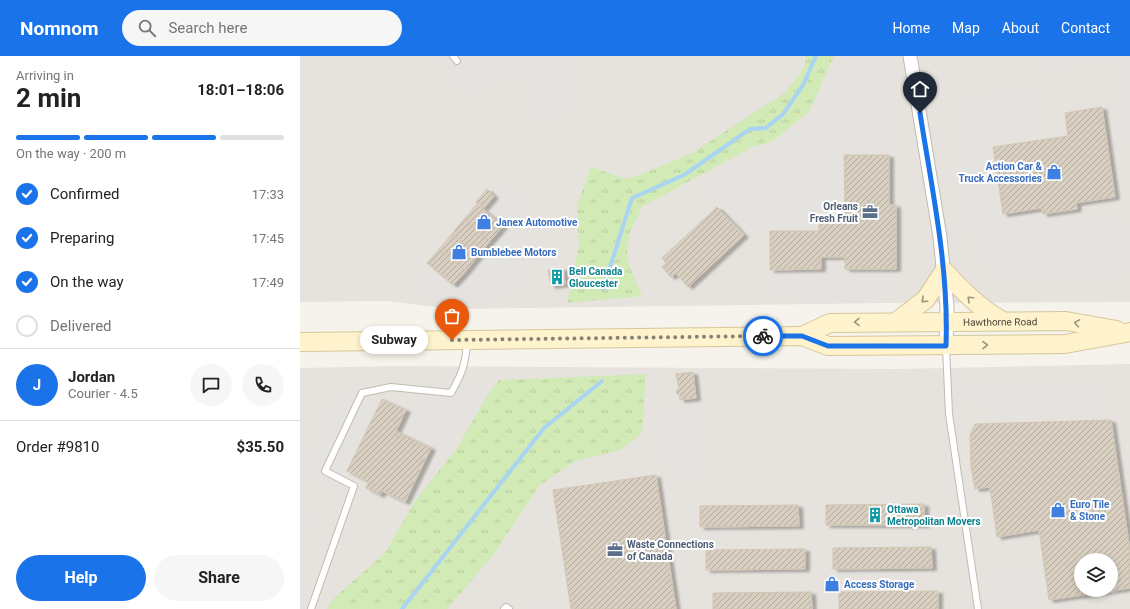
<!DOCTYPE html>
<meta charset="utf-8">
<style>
:root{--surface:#fff;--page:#f6f6f6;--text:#222;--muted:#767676;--line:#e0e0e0;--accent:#1a73e8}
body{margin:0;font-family:Roboto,sans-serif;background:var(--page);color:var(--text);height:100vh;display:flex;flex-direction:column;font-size:15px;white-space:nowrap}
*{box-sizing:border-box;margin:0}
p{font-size:13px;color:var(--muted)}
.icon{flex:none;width:22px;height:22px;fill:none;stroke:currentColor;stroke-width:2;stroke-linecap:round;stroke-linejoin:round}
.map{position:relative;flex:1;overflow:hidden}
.drawer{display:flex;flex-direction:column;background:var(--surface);width:300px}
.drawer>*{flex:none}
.buttons{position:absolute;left:774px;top:497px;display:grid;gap:8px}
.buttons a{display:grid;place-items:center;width:44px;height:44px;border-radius:50%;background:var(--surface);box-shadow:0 2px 6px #0003;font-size:20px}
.pin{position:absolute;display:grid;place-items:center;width:34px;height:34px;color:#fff;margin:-41px -17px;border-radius:50% 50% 50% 0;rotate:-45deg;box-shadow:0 0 4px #0007}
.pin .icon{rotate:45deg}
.courier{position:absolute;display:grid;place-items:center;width:40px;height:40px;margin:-20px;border:3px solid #1a73e8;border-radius:50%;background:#fff;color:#222;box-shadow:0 1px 5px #0007}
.bubble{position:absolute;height:28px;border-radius:14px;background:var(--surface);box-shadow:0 2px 6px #0003;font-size:13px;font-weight:700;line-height:28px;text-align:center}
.head em{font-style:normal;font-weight:700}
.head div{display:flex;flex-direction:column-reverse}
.head{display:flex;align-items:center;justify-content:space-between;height:68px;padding:0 16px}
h1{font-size:26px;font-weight:700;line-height:30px}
.bar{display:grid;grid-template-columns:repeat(4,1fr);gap:6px 4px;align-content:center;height:48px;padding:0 16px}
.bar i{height:5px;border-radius:3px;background:var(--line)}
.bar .current{background:var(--accent)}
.bar p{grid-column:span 4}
.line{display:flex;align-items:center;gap:10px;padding:0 16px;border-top:1px solid var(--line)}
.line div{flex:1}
.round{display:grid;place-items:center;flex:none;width:42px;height:42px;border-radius:21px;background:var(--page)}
ol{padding:0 16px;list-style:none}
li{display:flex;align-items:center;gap:12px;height:44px}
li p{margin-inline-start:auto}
li .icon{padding:4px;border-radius:50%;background:var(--accent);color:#fff;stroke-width:4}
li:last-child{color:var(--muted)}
li i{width:22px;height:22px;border:2px solid var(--line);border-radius:50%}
.action{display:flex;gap:8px;margin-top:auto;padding:8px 16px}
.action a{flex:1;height:46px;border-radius:24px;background:var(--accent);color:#fff;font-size:16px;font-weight:700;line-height:46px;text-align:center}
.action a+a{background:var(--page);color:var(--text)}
header{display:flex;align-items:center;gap:24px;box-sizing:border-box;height:56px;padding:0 20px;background:var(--accent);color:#fff}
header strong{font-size:19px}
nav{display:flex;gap:22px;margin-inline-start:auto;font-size:14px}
.search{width:280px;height:36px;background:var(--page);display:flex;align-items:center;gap:10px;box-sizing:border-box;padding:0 14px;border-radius:22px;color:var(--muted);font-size:15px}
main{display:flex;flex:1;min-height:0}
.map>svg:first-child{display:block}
</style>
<header>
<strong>Nomnom</strong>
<div class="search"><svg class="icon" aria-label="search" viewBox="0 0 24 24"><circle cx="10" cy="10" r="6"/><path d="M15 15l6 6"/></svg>Search here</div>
<nav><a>Home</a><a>Map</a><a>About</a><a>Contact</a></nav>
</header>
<main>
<section class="drawer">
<div class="head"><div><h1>2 min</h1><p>Arriving in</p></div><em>18:01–18:06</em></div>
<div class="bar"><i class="current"></i><i class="current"></i><i class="current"></i><i></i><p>On the way · 200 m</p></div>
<ol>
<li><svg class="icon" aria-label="check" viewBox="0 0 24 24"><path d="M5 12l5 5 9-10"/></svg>Confirmed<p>17:33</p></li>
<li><svg class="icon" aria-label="check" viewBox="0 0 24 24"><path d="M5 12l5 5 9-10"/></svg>Preparing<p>17:45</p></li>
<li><svg class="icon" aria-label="check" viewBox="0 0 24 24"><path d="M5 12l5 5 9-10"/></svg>On the way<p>17:49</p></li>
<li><i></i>Delivered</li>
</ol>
<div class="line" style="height:72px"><b class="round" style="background:var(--accent);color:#fff">J</b><div><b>Jordan</b><p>Courier · 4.5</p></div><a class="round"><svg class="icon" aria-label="chat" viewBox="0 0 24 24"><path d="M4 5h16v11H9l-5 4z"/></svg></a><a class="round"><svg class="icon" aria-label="phone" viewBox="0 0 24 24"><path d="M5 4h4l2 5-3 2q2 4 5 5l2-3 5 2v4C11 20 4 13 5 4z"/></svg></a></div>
<div class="line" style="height:52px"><div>Order #9810</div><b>$35.50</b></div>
<div class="action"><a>Help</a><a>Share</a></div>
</section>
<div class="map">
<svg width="830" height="553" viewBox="0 0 830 553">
<defs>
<pattern id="grass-tufts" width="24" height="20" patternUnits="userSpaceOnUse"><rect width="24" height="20" fill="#d2eab5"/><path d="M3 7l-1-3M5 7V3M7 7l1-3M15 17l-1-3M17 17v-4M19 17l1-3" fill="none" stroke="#b6ca9c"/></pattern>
<pattern id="building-hatch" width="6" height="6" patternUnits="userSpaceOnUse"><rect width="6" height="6" fill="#d8cfc1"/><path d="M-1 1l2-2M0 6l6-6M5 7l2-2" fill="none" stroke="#b1aa9e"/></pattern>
<filter id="shadow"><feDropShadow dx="4.5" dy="2.5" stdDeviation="1" flood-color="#0004"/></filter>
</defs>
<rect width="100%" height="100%" fill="#f6f3ec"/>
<!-- industrial -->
<path fill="#e6e2dd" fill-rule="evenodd" d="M0,0H830V246L585,247L153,253L86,245L0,246Z
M830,308V553H0V312L99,310L596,313ZM781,504H811V534H781Z"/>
<!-- grass -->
<path fill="url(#grass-tufts)" d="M505,0H534L509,56L473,85L452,91L342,151L329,179L327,204L342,240L267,247L279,191L277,149L291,111L325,123L342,118L392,97L486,36L505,10Z
M346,318L342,377L321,394L275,405L239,430L194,498L147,553H27L35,541L85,497L115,445L157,392L187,340L199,324Z"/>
<!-- parking -->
<path fill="#e5e3e0" d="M146,0H264L268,26L259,54L239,60L223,5L167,35L144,1Z
M542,0H582L589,71L580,94H541L539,157H517L514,169L452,174L407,126L439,108L478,91L513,63Z
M749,0H830V91L818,2L750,10Z
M735,35L738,78L688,85L699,163L819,160L826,216L702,220L699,207L692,202L679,201L659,71L675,41Z
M202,134L217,146L223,186L218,199L226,208L202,239L189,234L183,243L163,241L157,238L128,239L119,229L132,216L153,232L157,231L209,170L190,150Z
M481,217L584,219V242L480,240Z
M125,328H162L177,334L155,380L148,391L107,370Z
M675,328H802L803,361H694V353L674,340Z
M44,339L74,353L37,429L8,415Z
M390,355L402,418L373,421L364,359Z
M0,454L8,457L0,478Z
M735,515L738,547L695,552L692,520Z
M241,544L248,553H232Z"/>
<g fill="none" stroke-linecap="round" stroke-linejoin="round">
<!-- stream -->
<path stroke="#a9d4f2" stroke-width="4" d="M303,233L332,142L384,119L450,73L466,72L483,58L503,29L516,0
M102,553L244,372L302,325"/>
</g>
<!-- building -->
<path fill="url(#building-hatch)" stroke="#d3c7b4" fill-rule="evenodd" filter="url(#shadow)" d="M802,51L815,141L776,147L777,153L743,158L742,152L703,158L693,91L768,80L765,57Z
M544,99H589V149H596V213H545V201H521V213L470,214V175H519V162H545Z
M187,133L194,140L184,152L176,146Z
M177,148L203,170L190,185L164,163Z
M417,151L444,179L388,231L376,217L371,221L362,211L366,207L362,202Z
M164,163L190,185L178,200L152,178Z
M152,178L178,200L166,215L139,193Z
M139,193L166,215L153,229L127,207Z
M263,212L265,228L251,230L248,214Z
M393,316L396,342L380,344L379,338H377L376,334L379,333L376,318Z
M82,343L106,354L96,375L131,392L105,446L82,435L80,439L66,432L69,426L47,415Z
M811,364L830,495V532L749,544L739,474L697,481L690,431L675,433L671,411L670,379L675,368ZM781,504H811V534H781Z
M356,419L376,553H271L253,434Z
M624,448L625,469H526V449Z
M498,449L499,470L400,471V450Z
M631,491L632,512L533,513V492Z
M505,493V513L406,514V494Z
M638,535V553H539V536Z
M511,536L512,553H413V537Z"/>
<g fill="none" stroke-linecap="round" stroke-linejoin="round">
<defs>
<path id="lane" d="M153,0L157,5
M646,291L649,358L678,553
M11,553L54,430L25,415L62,337L91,331L151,337C162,318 166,307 167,285
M204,553L206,551L209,553"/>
<path id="street" d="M610,0L640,181L647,251L646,290"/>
<g id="secondary">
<path d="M596,266L626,243L644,215C662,234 678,251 701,264"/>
<path id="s1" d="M502,280L530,267L766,265L817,274"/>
<path d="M0,286L502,280L528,290L765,288L830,276"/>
</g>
</defs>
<!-- lane casing -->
<use href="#lane" stroke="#c2bbae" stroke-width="8"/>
<!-- street casing -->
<use href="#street" stroke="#c2bbae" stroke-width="15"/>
<!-- secondary casing -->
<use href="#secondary" stroke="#d6c79b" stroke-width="20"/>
<!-- lane -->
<use href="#lane" stroke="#fff" stroke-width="6"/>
<!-- street -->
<use href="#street" stroke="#fff" stroke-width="13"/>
<!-- secondary -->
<use href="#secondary" stroke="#fff3cd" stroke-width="18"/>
</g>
<!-- one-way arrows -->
<defs><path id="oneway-chevron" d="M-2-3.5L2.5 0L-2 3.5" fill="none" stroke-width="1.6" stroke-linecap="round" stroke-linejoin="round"/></defs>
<g stroke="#9c937c">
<use href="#oneway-chevron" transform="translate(670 243) rotate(-137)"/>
<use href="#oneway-chevron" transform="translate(624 244) rotate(138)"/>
<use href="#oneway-chevron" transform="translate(557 266) rotate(179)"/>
<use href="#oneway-chevron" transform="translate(777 267) rotate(-170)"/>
<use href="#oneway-chevron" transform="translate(685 289) rotate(-1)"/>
</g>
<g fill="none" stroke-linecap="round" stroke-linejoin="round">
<!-- done -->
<path stroke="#878178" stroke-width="4" stroke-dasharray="0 7.2" d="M152,284L463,280"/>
<!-- route -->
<path stroke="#1a73e8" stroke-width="5" d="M463,280H502L528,290H646C649,211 632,134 620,57"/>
</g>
<!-- icons -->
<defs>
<symbol id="shop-bare" viewBox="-9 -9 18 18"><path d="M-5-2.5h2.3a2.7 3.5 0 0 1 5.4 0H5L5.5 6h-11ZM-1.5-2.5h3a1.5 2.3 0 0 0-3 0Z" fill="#3f7fe0" stroke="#fff" stroke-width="2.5" paint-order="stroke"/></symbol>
<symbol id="office-bare" viewBox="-9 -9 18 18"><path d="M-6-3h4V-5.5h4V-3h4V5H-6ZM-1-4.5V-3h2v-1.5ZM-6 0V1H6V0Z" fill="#5c6f8a" stroke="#fff" stroke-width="2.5" paint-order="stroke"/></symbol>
<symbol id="building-bare" viewBox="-9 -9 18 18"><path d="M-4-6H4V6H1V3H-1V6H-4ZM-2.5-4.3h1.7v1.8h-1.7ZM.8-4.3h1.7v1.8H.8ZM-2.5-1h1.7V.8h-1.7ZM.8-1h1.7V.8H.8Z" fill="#0f9aa8" stroke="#fff" stroke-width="2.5" paint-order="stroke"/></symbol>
</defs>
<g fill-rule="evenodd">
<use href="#shop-bare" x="743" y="105" width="22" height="22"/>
<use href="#office-bare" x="559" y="145" width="22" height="22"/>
<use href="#shop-bare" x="173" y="155" width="22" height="22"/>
<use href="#shop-bare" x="148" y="185" width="22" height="22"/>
<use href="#building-bare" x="246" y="210" width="22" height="22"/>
<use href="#shop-bare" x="747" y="443" width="22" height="22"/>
<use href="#building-bare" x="564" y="448" width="22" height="22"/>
<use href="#office-bare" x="304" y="483" width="22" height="22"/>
<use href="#shop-bare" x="521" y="517" width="22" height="22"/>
</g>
<g text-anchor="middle" stroke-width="4" stroke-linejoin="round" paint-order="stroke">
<!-- shop labels -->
<g font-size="10" font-weight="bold" fill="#366cbe" stroke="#fff" text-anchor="start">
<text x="742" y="114" text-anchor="end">Action Car &amp;<tspan x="742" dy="12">Truck Accessories</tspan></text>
<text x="196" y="170">Janex Automotive</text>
<text x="171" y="200">Bumblebee Motors</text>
<text x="770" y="452">Euro Tile<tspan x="770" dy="12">&amp; Stone</tspan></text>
<text x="544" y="532">Access Storage</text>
</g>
<!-- service labels -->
<g font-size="10" font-weight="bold" fill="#4e5e75" stroke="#fff" text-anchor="end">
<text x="558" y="154">Orleans<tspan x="558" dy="12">Fresh Fruit</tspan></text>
<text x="327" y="492" text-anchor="start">Waste Connections<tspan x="327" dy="12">of Canada</tspan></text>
</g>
<!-- culture labels -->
<g font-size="10" font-weight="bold" fill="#0d838f" stroke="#fff" text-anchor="start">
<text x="269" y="219">Bell Canada<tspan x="269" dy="12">Gloucester</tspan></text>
<text x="587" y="457">Ottawa<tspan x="587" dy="12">Metropolitan Movers</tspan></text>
</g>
<!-- street labels -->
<g font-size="10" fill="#4b4439" stroke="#fff">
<text dy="4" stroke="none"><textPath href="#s1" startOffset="201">Hawthorne Road</textPath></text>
</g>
</g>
</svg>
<div class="buttons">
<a><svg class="icon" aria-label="layers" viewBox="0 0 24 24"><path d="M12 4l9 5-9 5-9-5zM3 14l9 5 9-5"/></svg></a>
</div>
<div class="pin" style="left:152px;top:284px;background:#ea580c"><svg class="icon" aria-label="bag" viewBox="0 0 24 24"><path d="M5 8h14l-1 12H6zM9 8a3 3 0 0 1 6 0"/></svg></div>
<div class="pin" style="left:620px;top:57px;background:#1f2937"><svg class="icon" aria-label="home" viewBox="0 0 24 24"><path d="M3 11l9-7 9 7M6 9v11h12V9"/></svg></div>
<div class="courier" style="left:463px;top:280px"><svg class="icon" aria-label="bike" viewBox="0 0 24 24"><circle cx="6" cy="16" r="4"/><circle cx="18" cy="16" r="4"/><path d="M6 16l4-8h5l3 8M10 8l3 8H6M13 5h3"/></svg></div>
<div class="bubble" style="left:60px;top:270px;width:68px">Subway</div>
</div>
</main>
